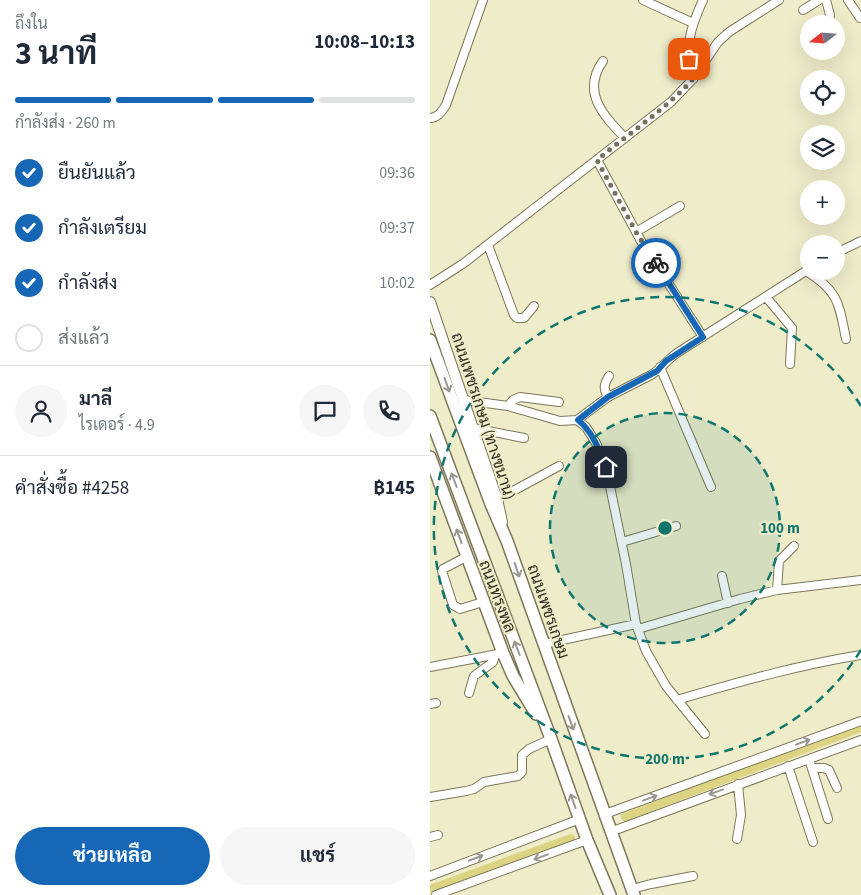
<!DOCTYPE html>
<html lang="th">
<meta charset="utf-8">
<style>
:root{--surface:#fff;--page:#f6f6f7;--text:#1f2937;--muted:#747a83;--line:#e0e1e3;--accent:#1667b6}
body{margin:0;font-family:"Source Sans 3",Sarabun,sans-serif;background:var(--page);color:var(--text);height:100vh;display:flex;flex-direction:column;font-size:19px;white-space:nowrap}
*{box-sizing:border-box;margin:0}
p{font-size:16px;color:var(--muted)}
.icon{flex:none;width:28px;height:28px;fill:none;stroke:currentColor;stroke-width:2;stroke-linecap:round;stroke-linejoin:round}
.map{position:relative;flex:1;overflow:hidden}
.details{display:flex;flex-direction:column;background:var(--surface);width:430px}
.details>*{flex:none}
.needle{width:32px;rotate:253deg}
.tools{position:absolute;left:370px;top:15px;display:grid;gap:10px}
.tools a{display:grid;place-items:center;width:45px;height:45px;border-radius:50%;background:var(--surface);box-shadow:0 5px 20px #0002;font-size:25px}
.pin{position:absolute;display:grid;place-items:center;width:42px;height:42px;color:#fff;margin:-21px;border-radius:10px;box-shadow:0 2px 8px #0006}
.courier{position:absolute;display:grid;place-items:center;width:50px;height:50px;margin:-25px;border:4px solid #1667b6;border-radius:50%;background:#fff;color:#222;box-shadow:0 1px 6px #0007}
.head em{font-style:normal;font-weight:700}
.head div{display:flex;flex-direction:column-reverse}
.head{display:flex;align-items:center;justify-content:space-between;height:85px;padding:0 15px}
h1{font-size:32px;font-weight:700;line-height:38px}
.bar{display:grid;grid-template-columns:repeat(4,1fr);gap:8px 5px;align-content:center;height:60px;padding:0 15px}
.bar i{height:6px;border-radius:4px;background:var(--line)}
.bar .current{background:var(--accent)}
.bar p{grid-column:span 4}
.line{display:flex;align-items:center;gap:12px;padding:0 15px;border-top:1px solid var(--line)}
.line div{flex:1}
.round{display:grid;place-items:center;flex:none;width:52px;height:52px;border-radius:26px;background:var(--page)}
ol{padding:0 15px;list-style:none}
li{display:flex;align-items:center;gap:15px;height:55px}
li p{margin-inline-start:auto}
li .icon{padding:5px;border-radius:50%;background:var(--accent);color:#fff;stroke-width:4}
li:last-child{color:var(--muted)}
li i{width:28px;height:28px;border:2px solid var(--line);border-radius:50%}
.button{display:flex;gap:10px;margin-top:auto;padding:10px 15px}
.button a{flex:1;height:58px;border-radius:30px;background:var(--accent);color:#fff;font-size:20px;font-weight:700;line-height:58px;text-align:center}
.button a+a{background:var(--page);color:var(--text)}
main{display:flex;flex:1;min-height:0}
.map>svg:first-child{display:block}
</style>
<main>
<section class="details">
<div class="head"><div><h1>3 นาที</h1><p>ถึงใน</p></div><em>10:08–10:13</em></div>
<div class="bar"><i class="current"></i><i class="current"></i><i class="current"></i><i></i><p>กำลังส่ง · 260 m</p></div>
<ol>
<li><svg class="icon" aria-label="check" viewBox="0 0 24 24"><path d="M5 12l5 5 9-10"/></svg>ยืนยันแล้ว<p>09:36</p></li>
<li><svg class="icon" aria-label="check" viewBox="0 0 24 24"><path d="M5 12l5 5 9-10"/></svg>กำลังเตรียม<p>09:37</p></li>
<li><svg class="icon" aria-label="check" viewBox="0 0 24 24"><path d="M5 12l5 5 9-10"/></svg>กำลังส่ง<p>10:02</p></li>
<li><i></i>ส่งแล้ว</li>
</ol>
<div class="line" style="height:90px"><a class="round"><svg class="icon" aria-label="person" viewBox="0 0 24 24"><circle cx="12" cy="8" r="4"/><path d="M4 21q1-7 8-7t8 7"/></svg></a><div><b>มาลี</b><p>ไรเดอร์ · 4.9</p></div><a class="round"><svg class="icon" aria-label="chat" viewBox="0 0 24 24"><path d="M4 5h16v11H9l-5 4z"/></svg></a><a class="round"><svg class="icon" aria-label="phone" viewBox="0 0 24 24"><path d="M5 4h4l2 5-3 2q2 4 5 5l2-3 5 2v4C11 20 4 13 5 4z"/></svg></a></div>
<div class="line" style="height:65px"><div>คำสั่งซื้อ #4258</div><b>฿145</b></div>
<div class="button"><a>ช่วยเหลือ</a><a>แชร์</a></div>
</section>
<div class="map">
<svg width="431" height="895" viewBox="0 0 431 895">
<rect width="100%" height="100%" fill="#efecca"/>
<g fill="none" stroke-linecap="round" stroke-linejoin="round">
<!-- canal -->
<path stroke="#ddd483" stroke-width="8" d="M195,817L431,728
M0,889L141,838"/>
<defs>
<path id="minor" d="M213,0L263,23
M396,0L400,15L399,24
M418,0L430,18
M373,10L389,0
M173,61C151,92 173,115 195,138
M263,79C255,45 259,31 273,0
M0,118C8,118 12,111 16,105L53,0
M167,160L211,241L273,337
M206,232L250,206
M58,245L84,315L87,318H94L104,306
M406,253L431,241
M376,271C409,291 409,304 416,339
M0,285L34,263L241,102L263,79L288,42L299,32L349,0
M336,297L362,328L360,364
M230,367L281,487
M178,397C173,389 174,384 179,376
M34,400L78,406L130,421L147,420L178,397L221,375C231,369 237,360 247,353L379,269
M78,406L83,400L90,397L129,402
M147,420L156,427L166,443L176,467L196,564L206,624L216,651L236,686L275,734
M43,428L94,438
M67,499L74,496L129,466
M192,542L246,526
M36,557L13,569L12,571L23,605L30,609L53,602
M292,576L298,603
M347,590L431,580
M208,629L310,599L347,590L349,561L364,546
M114,644L206,624
M0,667L73,653
M39,693L44,676L63,662L65,655
M247,700C308,682 369,665 431,655
M0,704L6,703
M379,759L398,819
M358,766L383,842
M382,768H394L399,770L407,788
M0,797L36,791L44,789L54,782L88,776L92,772V755L99,749L121,739
M175,814L431,721
M180,832L431,740
M0,837L8,835
M307,839L311,815L308,784
M0,876L150,819
M202,889L221,884L263,876
M6,895L157,840"/>
<path id="major" d="M0,302L67,499L72,522"/>
<path id="highway" d="M0,340L61,504L77,541L204,895
M0,416L121,739L157,840L180,895
M0,457L73,653L83,676L106,714"/>
</defs>
<!-- minor casing -->
<use href="#minor" stroke="#7b7859" stroke-width="10"/>
<!-- major casing -->
<use href="#major" stroke="#7b7859" stroke-width="12"/>
<!-- highway casing -->
<use href="#highway" stroke="#7b7859" stroke-width="14"/>
<!-- minor -->
<use href="#minor" stroke="#fff" stroke-width="8"/>
<!-- major -->
<use href="#major" stroke="#fff" stroke-width="10"/>
<!-- highway -->
<use href="#highway" stroke="#fff" stroke-width="11"/>
</g>
<!-- one-way arrows -->
<defs><path id="oneway-shaft" d="M-6 0H5M1.5-3L5.5 0L1.5 3" fill="none" stroke-width="1.6" stroke-linecap="round" stroke-linejoin="round" transform="scale(1.25)"/></defs>
<g stroke="#989790">
<use href="#oneway-shaft" transform="translate(17 385) rotate(70)"/>
<use href="#oneway-shaft" transform="translate(24 480) rotate(-111)"/>
<use href="#oneway-shaft" transform="translate(29 536) rotate(-110)"/>
<use href="#oneway-shaft" transform="translate(87 570) rotate(71)"/>
<use href="#oneway-shaft" transform="translate(87 648) rotate(-111)"/>
<use href="#oneway-shaft" transform="translate(141 723) rotate(70)"/>
<use href="#oneway-shaft" transform="translate(373 742) rotate(-20)"/>
<use href="#oneway-shaft" transform="translate(286 792) rotate(160)"/>
<use href="#oneway-shaft" transform="translate(220 798) rotate(-20)"/>
<use href="#oneway-shaft" transform="translate(143 801) rotate(-110)"/>
<use href="#oneway-shaft" transform="translate(111 857) rotate(160)"/>
<use href="#oneway-shaft" transform="translate(46 858) rotate(-21)"/>
</g>
<g fill="none" stroke-linecap="round" stroke-linejoin="round">
<!-- done -->
<path stroke="#74715d" stroke-width="5" stroke-dasharray="0 9" d="M226,263L206,232L167,160C199,133 235,110 263,79L259,59"/>
<!-- route -->
<path stroke="#1667b6" stroke-width="6" d="M176,467C169,450 163,432 148,420L178,397L227,371L236,361L273,337L226,263"/>
</g>
<!-- distance rings -->
<circle cx="235" cy="528" r="115" fill="#0f766e" fill-opacity=".12"/>
<g fill="none" stroke="#0f766e" stroke-width="2.5" stroke-dasharray="9 6">
<circle cx="235" cy="528" r="115"/>
<path d="M431 650A231 231 0 1 1 431 406"/>
</g>
<g text-anchor="middle" stroke-width="4" stroke-linejoin="round" paint-order="stroke">
<!-- street labels -->
<g font-size="16" fill="#312f22" stroke="#efecca">
<text transform="translate(54 416) rotate(72)" y="6">ถนนเพชรเกษม (ทางขนาน)</text>
<text transform="translate(68 596) rotate(69)" y="6">ถนนทรงพล</text>
<text transform="translate(119 611) rotate(71)" y="6">ถนนเพชรเกษม</text>
</g>
</g>
<circle cx="235" cy="528" r="8" fill="#0f766e" stroke="#efecca" stroke-width="2.5"/>
<g font-size="15" text-anchor="middle" font-weight="bold" fill="#0f766e" stroke="#efecca" stroke-width="4" stroke-linejoin="round" paint-order="stroke">
<text x="350" y="533">100 m</text>
<text x="235" y="764">200 m</text>
</g>
</svg>
<div class="tools">
<a><svg class="needle" viewBox="-14 -14 28 28"><path d="M0-13l5 13h-10z" fill="#e53935"/><path d="M0 13l5-13h-10z" fill="#747a83"/></svg></a>
<a><svg class="icon" aria-label="locate" viewBox="0 0 24 24"><circle cx="12" cy="12" r="6"/><path d="M12 2v4M12 18v4M2 12h4M18 12h4"/></svg></a>
<a><svg class="icon" aria-label="layers" viewBox="0 0 24 24"><path d="M12 4l9 5-9 5-9-5zM3 14l9 5 9-5"/></svg></a>
<a>+</a>
<a>−</a>
</div>
<div class="pin" style="left:259px;top:59px;background:#ea580c"><svg class="icon" aria-label="bag" viewBox="0 0 24 24"><path d="M5 8h14l-1 12H6zM9 8a3 3 0 0 1 6 0"/></svg></div>
<div class="pin" style="left:176px;top:467px;background:#1f2937"><svg class="icon" aria-label="home" viewBox="0 0 24 24"><path d="M3 11l9-7 9 7M6 9v11h12V9"/></svg></div>
<div class="courier" style="left:226px;top:263px"><svg class="icon" aria-label="bike" viewBox="0 0 24 24"><circle cx="6" cy="16" r="4"/><circle cx="18" cy="16" r="4"/><path d="M6 16l4-8h5l3 8M10 8l3 8H6M13 5h3"/></svg></div>
</div>
</main>
